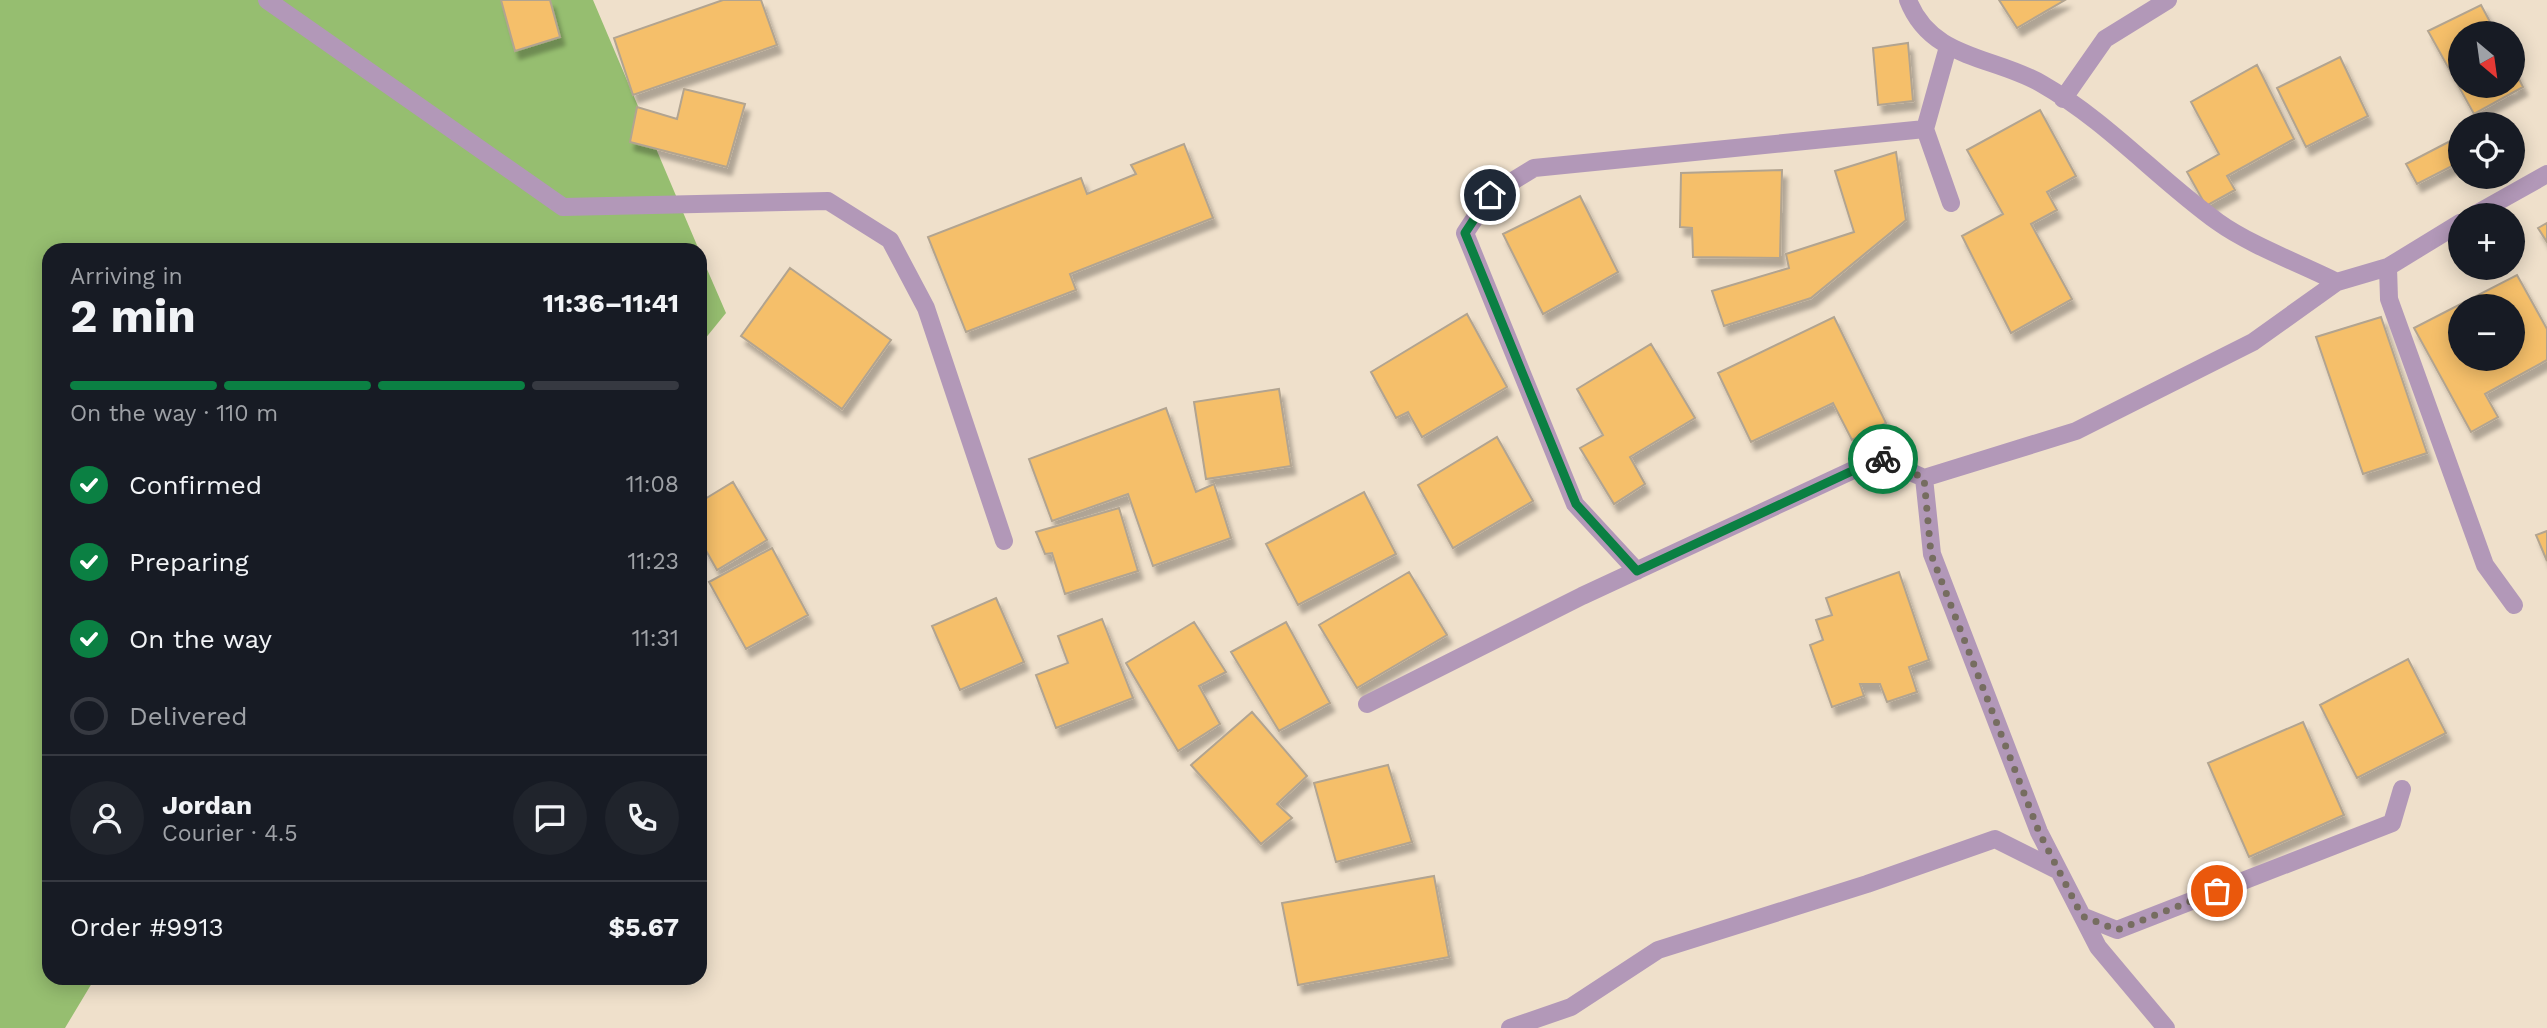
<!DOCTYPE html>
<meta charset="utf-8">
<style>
:root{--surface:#171b24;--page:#20242c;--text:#f1f3f6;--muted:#9ea1a6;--line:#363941;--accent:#0b8043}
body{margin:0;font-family:"Work Sans",sans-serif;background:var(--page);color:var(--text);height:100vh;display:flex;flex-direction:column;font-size:26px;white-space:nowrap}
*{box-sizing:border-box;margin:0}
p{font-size:23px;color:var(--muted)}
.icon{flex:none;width:38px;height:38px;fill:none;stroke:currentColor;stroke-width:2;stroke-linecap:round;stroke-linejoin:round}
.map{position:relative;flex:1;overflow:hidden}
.sheet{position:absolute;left:42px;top:243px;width:665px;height:742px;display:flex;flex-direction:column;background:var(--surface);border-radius:21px;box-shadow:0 4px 18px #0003}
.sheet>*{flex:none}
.needle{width:46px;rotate:151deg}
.tools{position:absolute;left:2448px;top:21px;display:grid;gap:14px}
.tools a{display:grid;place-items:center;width:77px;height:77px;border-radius:50%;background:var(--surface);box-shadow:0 4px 18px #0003;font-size:35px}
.pin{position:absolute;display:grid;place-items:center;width:60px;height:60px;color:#fff;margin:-30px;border:4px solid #fff;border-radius:50%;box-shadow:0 2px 7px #0007}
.courier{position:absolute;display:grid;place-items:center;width:70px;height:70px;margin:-35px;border:5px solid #0b8043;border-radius:50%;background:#fff;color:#222;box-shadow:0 2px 9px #0007}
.overview em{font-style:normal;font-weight:700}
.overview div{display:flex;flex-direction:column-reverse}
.overview{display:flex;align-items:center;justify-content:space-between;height:119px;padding:0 28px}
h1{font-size:46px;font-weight:700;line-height:52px}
.bar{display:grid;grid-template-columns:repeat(4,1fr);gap:10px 7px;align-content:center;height:84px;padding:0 28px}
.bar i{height:9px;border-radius:5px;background:var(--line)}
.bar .current{background:var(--accent)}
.bar p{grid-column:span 4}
.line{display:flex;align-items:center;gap:18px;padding:0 28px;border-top:2px solid var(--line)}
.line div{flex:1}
.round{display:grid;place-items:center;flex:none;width:74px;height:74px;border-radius:37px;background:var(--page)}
ol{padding:0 28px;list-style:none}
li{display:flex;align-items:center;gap:21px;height:77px}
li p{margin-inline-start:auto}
li .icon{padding:7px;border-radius:50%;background:var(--accent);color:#fff;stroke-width:4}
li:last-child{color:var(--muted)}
li i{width:38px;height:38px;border:4px solid var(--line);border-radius:50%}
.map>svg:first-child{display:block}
</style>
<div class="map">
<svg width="2547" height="1028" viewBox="0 0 2547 1028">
<defs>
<filter id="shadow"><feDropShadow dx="4.5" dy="8" stdDeviation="2" flood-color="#0004"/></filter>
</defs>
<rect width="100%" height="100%" fill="#efe0cb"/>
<!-- green -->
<path fill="#96be70" d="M0,0H593L699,250H49V978H95L65,1028H0Z
M700,253L726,313L700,345Z"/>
<!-- building -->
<path fill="#f5bf6a" stroke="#b2a490" stroke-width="2" fill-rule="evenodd" filter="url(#shadow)" d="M501,0H550L560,37L515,51Z
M723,0H761L777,45L633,95L614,38Z
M1999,0H2065L2017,28Z
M2481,5L2496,33H2460V86H2513V67L2523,87L2474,114L2428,31Z
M1908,43L1913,101L1878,105L1873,48Z
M2340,57L2368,116L2306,147L2277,88Z
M2257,65L2294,139L2227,176L2235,190L2206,206L2187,172L2219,154L2191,102Z
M684,89L745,104L727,167L630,142L637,107L677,119Z
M2040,110L2076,176L2047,192L2057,210L2031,224L2072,299L2011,333L1962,236L2003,214L1967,150Z
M2460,136V162L2417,184L2406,164Z
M1184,144L1213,218L1070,274L1076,290L966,332L928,237L1081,178L1087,194L1136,174L1131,165Z
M1896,152L1906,220L1811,298L1724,326L1712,291L1789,268L1786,254L1854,232L1835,171Z
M1782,170L1780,258L1693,257L1692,228L1680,227L1681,173Z
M1580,196L1618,272L1543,314L1503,234Z
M2547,223V242L2538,228Z
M790,268L891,340L842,409L741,336Z
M2517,275L2547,329V360L2485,394L2498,417L2471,432L2414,328ZM2460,306H2513V359H2460Z
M1467,314L1507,387L1422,437L1408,412L1396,418L1371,372Z
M1834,317L1886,423L1852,440L1833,403L1751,442L1718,373Z
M2381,317L2427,453L2363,474L2316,337Z
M1651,344L1695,418L1630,457L1645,484L1614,504L1580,448L1603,435L1577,389Z
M1279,389L1291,466L1206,479L1194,402Z
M1166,408L1196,492L1214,484L1231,538L1153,566L1128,494L1052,521L1029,459Z
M1497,437L1533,501L1453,548L1418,485Z
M733,482L767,540L717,570L700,540V502Z
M1364,492L1396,554L1298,605L1266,544Z
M1119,508L1138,571L1065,594L1052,553L1045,554L1036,532Z
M2547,531V561L2536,535Z
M772,548L808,615L746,649L709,582Z
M1409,572L1447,635L1357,688L1319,625Z
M1899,572L1929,660L1909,667L1917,692L1887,702L1880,684H1860L1864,696L1832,707L1810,645L1823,640L1816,620L1832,615L1826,598Z
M996,598L1024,662L960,690L932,626Z
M1102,619L1133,698L1056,728L1036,675L1068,663L1058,636Z
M1194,622L1226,672L1199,686L1220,724L1178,751L1126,663Z
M1286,622L1330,703L1279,731L1231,652Z
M2408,659L2446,733L2357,778L2320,705Z
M1252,712L1307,776L1277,804L1292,818L1261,844L1191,765Z
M2303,722L2344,815L2249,857L2208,763Z
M1388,765L1412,842L1336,862L1314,783Z
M1434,876L1449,957L1298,985L1282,903Z"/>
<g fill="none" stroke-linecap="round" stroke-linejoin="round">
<!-- minor -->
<path stroke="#b298b8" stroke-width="18" d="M267,0L563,207L828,201L890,240L926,308L1004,541
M1908,0C1931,60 1995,56 2042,84C2107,121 2158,179 2218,222C2250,245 2301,264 2337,282L2388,267L2460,223
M1948,47L1925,129L1951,203
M2063,99L2105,39L2168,0
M2474,215L2547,174
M2388,267L2389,299L2485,565L2514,605
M1924,478L1932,554L2039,832L2098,947L2166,1028
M1637,571L1575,504L1465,233L1490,195L1534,168L1925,129
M1367,704L1582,596L1879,458L1924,478L2076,431L2253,342L2337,282
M2082,916L2117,930L2392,823L2402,789
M1510,1028L1571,1007L1658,950L1867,884L1995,839L2059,871"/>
</g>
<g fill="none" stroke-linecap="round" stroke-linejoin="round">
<!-- done -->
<path stroke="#766d60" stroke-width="7" stroke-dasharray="0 12.6" d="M1883,459L1924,478L1931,554L2039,832L2082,916L2117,930L2217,891"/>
<!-- route -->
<path stroke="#0b8043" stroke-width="9" d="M1490,195L1465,233L1576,504L1637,571L1880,458L1883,459"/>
</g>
</svg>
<div class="tools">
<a><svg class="needle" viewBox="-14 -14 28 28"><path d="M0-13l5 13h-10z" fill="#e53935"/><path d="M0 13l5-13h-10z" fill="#9ea1a6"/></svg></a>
<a><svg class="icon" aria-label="locate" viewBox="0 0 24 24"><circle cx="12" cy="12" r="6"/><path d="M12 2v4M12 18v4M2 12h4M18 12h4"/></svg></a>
<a>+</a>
<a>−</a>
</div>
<div class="pin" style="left:2217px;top:891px;background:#ea580c"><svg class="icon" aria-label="bag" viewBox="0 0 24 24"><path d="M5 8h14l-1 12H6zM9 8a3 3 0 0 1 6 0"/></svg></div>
<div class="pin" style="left:1490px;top:195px;background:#1f2937"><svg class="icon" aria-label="home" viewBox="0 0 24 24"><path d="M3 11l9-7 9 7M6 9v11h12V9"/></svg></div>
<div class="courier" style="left:1883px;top:459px"><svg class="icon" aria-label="bike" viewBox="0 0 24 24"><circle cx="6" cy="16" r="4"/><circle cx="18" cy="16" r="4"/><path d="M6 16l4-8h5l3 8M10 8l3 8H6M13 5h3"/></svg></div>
<section class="sheet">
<div class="overview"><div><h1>2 min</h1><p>Arriving in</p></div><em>11:36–11:41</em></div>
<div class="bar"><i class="current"></i><i class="current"></i><i class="current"></i><i></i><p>On the way · 110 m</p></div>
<ol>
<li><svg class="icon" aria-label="check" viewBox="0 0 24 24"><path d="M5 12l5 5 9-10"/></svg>Confirmed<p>11:08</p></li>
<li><svg class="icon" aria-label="check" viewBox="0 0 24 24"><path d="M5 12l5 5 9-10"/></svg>Preparing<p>11:23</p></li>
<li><svg class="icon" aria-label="check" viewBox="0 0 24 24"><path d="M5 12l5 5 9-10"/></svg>On the way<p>11:31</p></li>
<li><i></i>Delivered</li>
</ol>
<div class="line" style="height:126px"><a class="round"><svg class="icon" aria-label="person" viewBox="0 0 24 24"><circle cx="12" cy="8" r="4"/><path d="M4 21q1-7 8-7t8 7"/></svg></a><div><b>Jordan</b><p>Courier · 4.5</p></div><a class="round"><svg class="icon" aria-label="chat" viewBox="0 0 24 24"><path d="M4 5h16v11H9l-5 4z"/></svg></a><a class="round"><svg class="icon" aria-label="phone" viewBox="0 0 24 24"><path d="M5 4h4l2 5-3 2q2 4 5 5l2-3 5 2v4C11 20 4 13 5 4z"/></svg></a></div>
<div class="line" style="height:91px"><div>Order #9913</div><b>$5.67</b></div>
</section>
</div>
